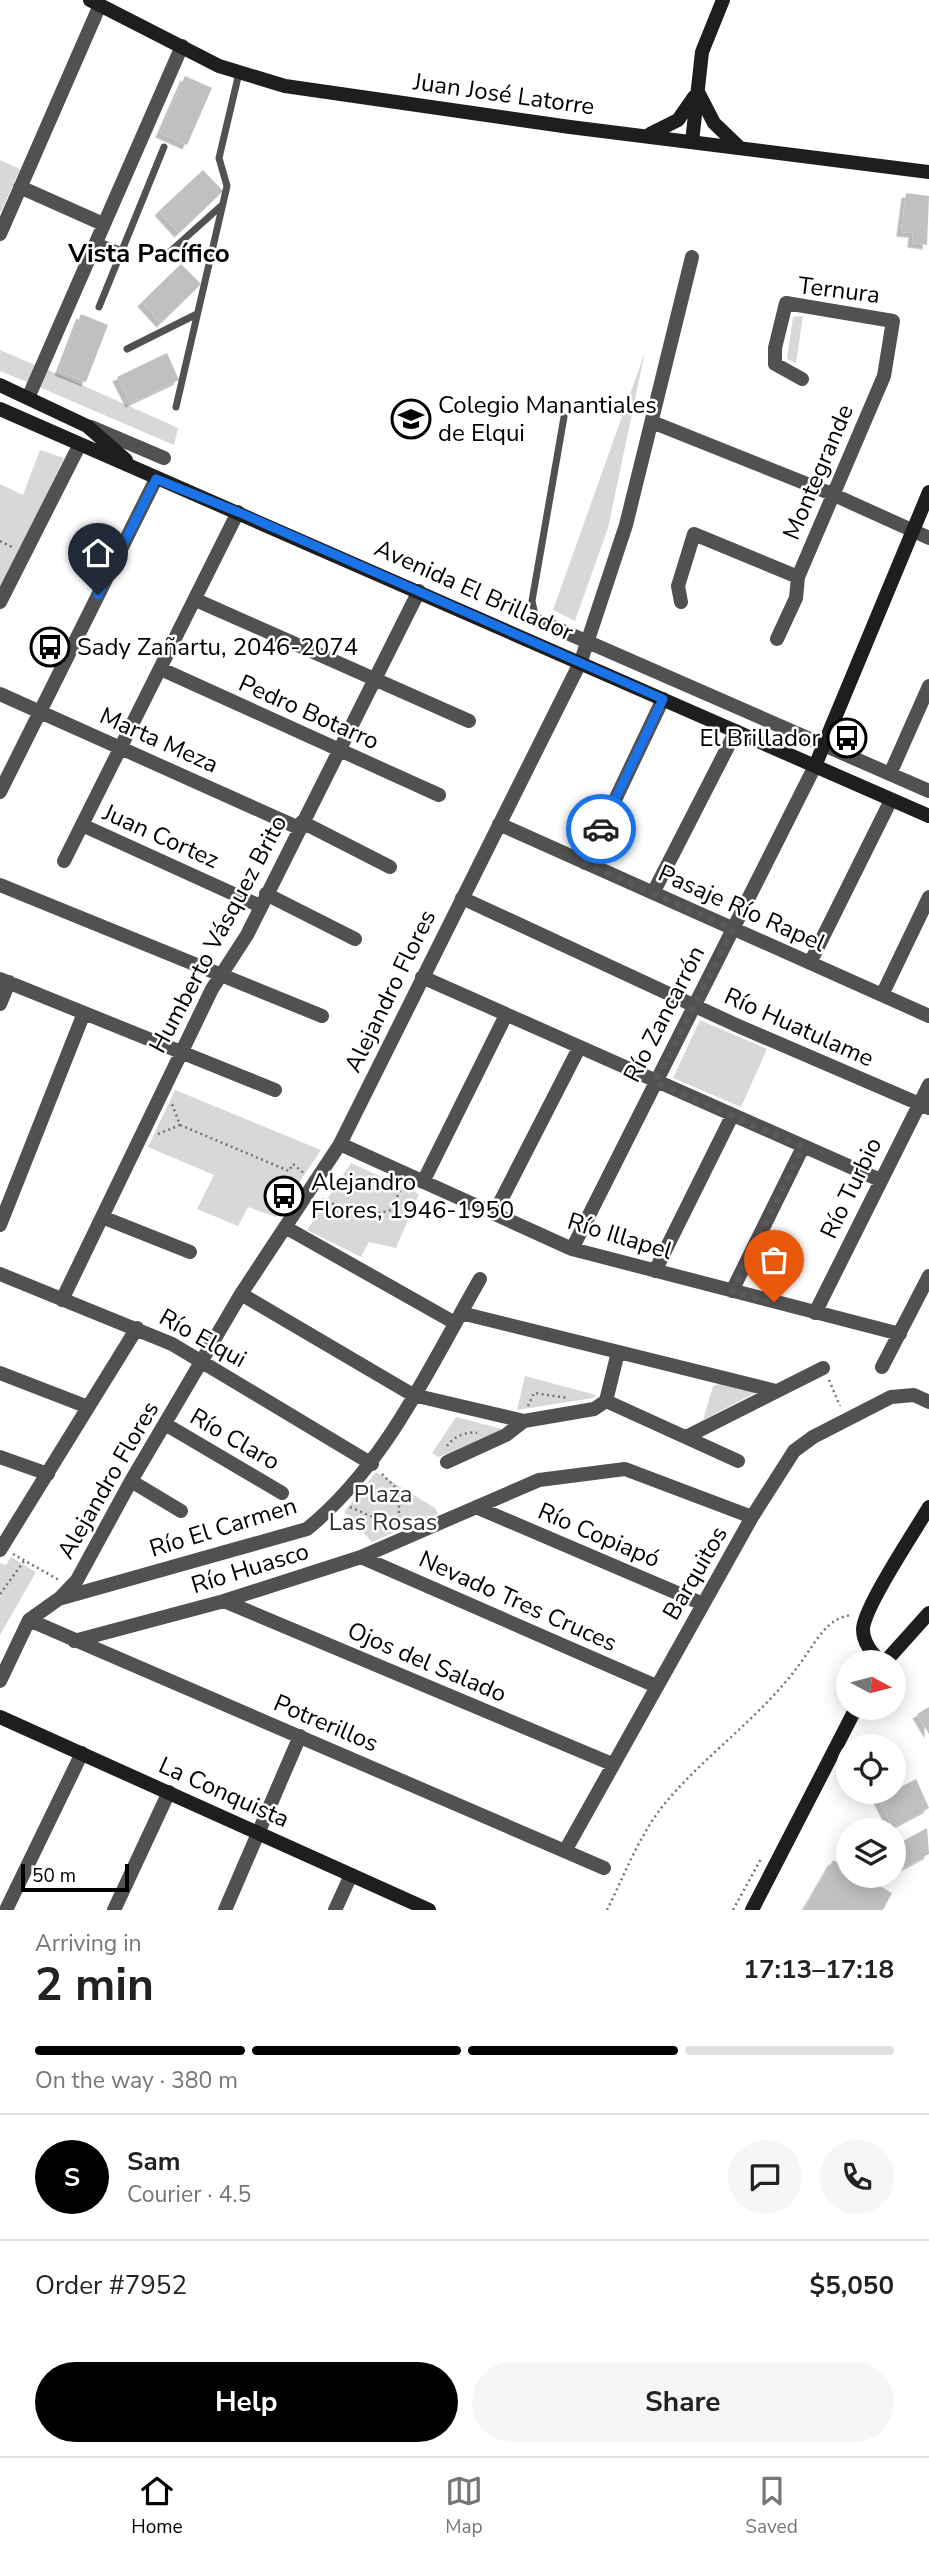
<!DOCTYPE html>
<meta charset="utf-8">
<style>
:root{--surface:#fff;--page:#f6f6f6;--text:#222;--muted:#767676;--line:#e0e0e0;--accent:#000}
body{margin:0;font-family:"Nunito Sans",sans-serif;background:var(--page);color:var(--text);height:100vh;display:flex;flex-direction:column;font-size:26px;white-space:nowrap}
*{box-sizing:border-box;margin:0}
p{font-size:23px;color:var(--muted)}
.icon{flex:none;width:38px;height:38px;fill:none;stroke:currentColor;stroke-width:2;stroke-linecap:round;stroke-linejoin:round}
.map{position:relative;height:1910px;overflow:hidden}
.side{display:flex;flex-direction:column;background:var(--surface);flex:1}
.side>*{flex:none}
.needle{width:46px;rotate:97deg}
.buttons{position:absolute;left:836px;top:1650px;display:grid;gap:14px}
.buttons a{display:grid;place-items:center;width:70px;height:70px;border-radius:50%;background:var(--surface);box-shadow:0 4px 18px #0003;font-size:35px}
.scale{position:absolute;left:21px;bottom:18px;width:108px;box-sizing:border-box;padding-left:7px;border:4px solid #000;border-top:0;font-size:19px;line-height:24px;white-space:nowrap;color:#000;-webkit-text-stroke:5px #fff;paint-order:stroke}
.pin{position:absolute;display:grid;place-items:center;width:60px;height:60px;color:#fff;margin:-72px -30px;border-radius:50% 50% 50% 0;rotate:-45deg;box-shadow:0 0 7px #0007}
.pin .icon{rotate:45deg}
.courier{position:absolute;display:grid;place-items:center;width:70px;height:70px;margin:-35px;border:5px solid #1a73e8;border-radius:50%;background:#fff;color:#222;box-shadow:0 2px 9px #0007}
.summary em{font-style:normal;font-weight:700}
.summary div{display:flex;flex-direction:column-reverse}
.summary{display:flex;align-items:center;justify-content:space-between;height:119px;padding:0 35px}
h1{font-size:46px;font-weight:700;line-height:52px}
.bar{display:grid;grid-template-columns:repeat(4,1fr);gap:10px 7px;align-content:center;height:84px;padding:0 35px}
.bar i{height:9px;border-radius:5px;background:var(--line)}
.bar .selected{background:var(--accent)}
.bar p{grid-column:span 4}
.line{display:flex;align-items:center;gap:18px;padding:0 35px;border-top:2px solid var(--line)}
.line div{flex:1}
.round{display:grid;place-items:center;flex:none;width:74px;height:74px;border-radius:37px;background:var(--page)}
.primary-button{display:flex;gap:14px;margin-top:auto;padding:14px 35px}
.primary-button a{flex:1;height:80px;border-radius:42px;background:var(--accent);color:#fff;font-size:28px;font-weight:700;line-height:80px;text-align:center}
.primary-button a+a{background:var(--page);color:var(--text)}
.dock{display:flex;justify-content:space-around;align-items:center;height:98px;border-top:2px solid var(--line);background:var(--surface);font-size:19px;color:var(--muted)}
.dock a{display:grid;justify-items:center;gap:4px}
.dock .selected{color:var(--accent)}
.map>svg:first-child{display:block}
</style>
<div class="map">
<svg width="929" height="1910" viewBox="0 0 929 1910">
<defs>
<filter id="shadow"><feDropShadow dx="-4.5" dy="4.5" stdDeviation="0" flood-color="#0004"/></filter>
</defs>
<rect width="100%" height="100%" fill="#fff"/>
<!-- green -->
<path fill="#d8d8d8" d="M0,160L20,169L1,212L0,211Z
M803,316L796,363L787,359L793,317Z
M0,350L37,366L29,383L0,371Z
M645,352L608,528L575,621L553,610Z
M46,369L178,428L174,445L39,387Z
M40,450L64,458L0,594V484L23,495Z
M700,1020L767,1049L741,1107L673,1078Z
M175,1090L321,1150L276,1217L248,1207L238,1226L197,1209L214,1175L148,1147Z
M351,1163L419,1194L396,1248L369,1242L361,1257L307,1230Z
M525,1376L596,1395L593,1398L517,1410Z
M719,1384L755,1393L703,1420L713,1386Z
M456,1417L506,1430L447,1457L446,1454L438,1457L432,1453Z
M376,1472L435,1508L438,1514L372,1542L344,1512Z
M11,1557L36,1572L0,1635V1563L6,1565Z"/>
<!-- building -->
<path fill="#c0c0c0" filter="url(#shadow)" d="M185,76L212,88L187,145L160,133Z
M203,170L223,191L179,233L159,211Z
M906,193L929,196L927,245L912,243L913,233L901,232Z
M181,264L201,284L161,323L142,302Z
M81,314L108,325L86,382L59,371Z
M167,353L179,380L130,403L117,377Z
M929,1707V1734L917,1714Z
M916,1779L929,1808L893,1827L878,1799Z
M927,1828L929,1854L894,1873V1846Z
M833,1860L849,1869V1876H862L892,1893L883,1910H804Z"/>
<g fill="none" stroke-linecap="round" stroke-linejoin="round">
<!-- path -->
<path stroke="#737373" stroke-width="2.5" stroke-dasharray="2 3.5" stroke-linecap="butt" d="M0,541L12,547
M180,1125L289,1171L293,1164L305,1174
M158,1134L180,1125L172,1104
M322,1199L364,1217L391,1210L401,1188
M829,1380L840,1406
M528,1406L534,1393L568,1398
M447,1446C453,1437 466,1431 477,1433
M382,1474L399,1491V1526
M350,1507L373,1517L388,1530
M13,1554L59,1580
M0,1594L24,1561
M607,1910C625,1874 640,1833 666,1802C710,1750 768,1712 806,1655C818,1638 829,1617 852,1615
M733,1910L762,1857"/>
<!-- lane -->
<path stroke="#515151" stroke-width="7" d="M97,241L122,251
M164,257L221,206
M99,307L164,147
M127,349L197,314
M176,407L227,186L219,158L239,73
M549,625L535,615L532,601L564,417"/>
<!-- street -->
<path stroke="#515151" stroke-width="14" d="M20,187L103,224
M0,234L100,5
M28,398L182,46
M652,422L832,494L929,538
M91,427L164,458
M196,600L469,721
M0,602L79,446
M681,602L678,586L694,534L798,577
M549,625L929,791
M777,639L796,598L798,577L884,376L893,321L786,303L775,348V364L802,379
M161,669L439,795
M0,694L299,828
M890,774L929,686
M0,792L156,479
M302,822L390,867
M499,824L929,1016
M82,825L260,906
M64,861L238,512
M585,863L663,699
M0,885L322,1016
M653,893L736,731
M266,894L355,939
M462,898L736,1025L929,1108
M810,963L891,800
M422,977L880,1180
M0,979L275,1090
M882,995L929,897
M0,1004L9,982
M340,1144L572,1249L900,1334
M423,1182L506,1015
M494,1214L579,1048
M102,1217L190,1252
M0,1225L84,1013
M285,1227L455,1323
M572,1249L815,766
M655,1271L732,1116
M0,1274L172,1344L372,1464
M732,1291L803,1147
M241,1294L413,1395L524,1421L594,1409L606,1401
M62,1300L212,989L247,935L419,591
M461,1313L776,1391
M815,1313L929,1085
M882,1367L929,1276
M0,1373L88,1407
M606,1401L738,1461
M606,1401L618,1352
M165,1424L282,1493
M686,1437L823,1368
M0,1457L48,1474
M447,1462L506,1435L524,1421
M131,1481L181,1511
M476,1507L703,1604
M0,1550L137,1328
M361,1557L656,1686
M62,1598L307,1529C386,1465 430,1366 480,1279
M224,1601L612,1764
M29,1620L604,1868
M74,1641L224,1601L361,1557L539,1480L625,1469L752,1517
M0,1681L29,1620L60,1598L77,1580L131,1481L241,1294L340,1144L581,661L626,525L692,257
M565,1851L752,1517L794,1451L813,1437L891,1397L914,1395L929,1402
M6,1910L82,1753
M114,1910L169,1792
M225,1910L300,1736
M335,1910L351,1875"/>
<!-- secondary -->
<path stroke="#1e1e1e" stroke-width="14" d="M90,0L219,66L285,86L570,127L929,172
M699,94L714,123L738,146
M650,134L678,120L694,97
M692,142L702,52L723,0
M0,385L87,426L126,460
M0,409L929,816
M815,766L929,492
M881,1662C872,1653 863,1643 863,1629C864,1607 915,1531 929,1507
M885,1662L929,1613
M0,1717L429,1910
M752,1910L856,1708"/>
</g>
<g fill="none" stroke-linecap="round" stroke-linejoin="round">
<!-- done -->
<path stroke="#595959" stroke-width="7" stroke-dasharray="0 12.6" d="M601,829L585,863L733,929L655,1082L803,1147L732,1292L774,1302"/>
<!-- route -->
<path stroke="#1a73e8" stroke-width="9" d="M98,595L156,479L238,512L663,699L601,829"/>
</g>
<!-- icons -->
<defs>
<symbol id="school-ring" viewBox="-11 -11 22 22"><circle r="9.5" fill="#fff" stroke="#000" stroke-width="1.5"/><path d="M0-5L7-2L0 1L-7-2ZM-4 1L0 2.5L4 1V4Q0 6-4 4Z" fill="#000"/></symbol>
<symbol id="bus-ring" viewBox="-11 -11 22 22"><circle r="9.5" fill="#fff" stroke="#000" stroke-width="1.5"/><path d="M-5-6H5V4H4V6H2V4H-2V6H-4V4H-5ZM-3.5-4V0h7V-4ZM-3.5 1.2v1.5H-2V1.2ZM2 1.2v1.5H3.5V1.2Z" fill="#000"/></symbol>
</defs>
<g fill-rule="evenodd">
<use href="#school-ring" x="389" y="397" width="44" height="44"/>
<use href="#bus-ring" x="28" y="625" width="44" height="44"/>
<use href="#bus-ring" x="825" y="716" width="44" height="44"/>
<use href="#bus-ring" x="262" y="1174" width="44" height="44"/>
</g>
<g text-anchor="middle" stroke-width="5" stroke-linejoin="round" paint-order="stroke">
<!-- street labels -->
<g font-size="24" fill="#000" stroke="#fff">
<text transform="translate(504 94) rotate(8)" y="8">Juan José Latorre</text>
<text transform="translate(839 290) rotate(7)" y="8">Ternura</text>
<text transform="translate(818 472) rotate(-67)" y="8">Montegrande</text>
<text transform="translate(474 590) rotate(24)" y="8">Avenida El Brillador</text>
<text transform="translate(309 712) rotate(24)" y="8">Pedro Botarro</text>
<text transform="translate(159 740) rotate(24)" y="8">Marta Meza</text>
<text transform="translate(161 836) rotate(24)" y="8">Juan Cortez</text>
<text transform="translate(742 908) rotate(24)" y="8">Pasaje Río Rapel</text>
<text transform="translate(218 934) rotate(-62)" y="8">Humberto Vásquez Brito</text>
<text transform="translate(390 991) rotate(-64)" y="8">Alejandro Flores</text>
<text transform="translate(664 1014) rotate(-63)" y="8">Río Zancarrón</text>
<text transform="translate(799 1027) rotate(24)" y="8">Río Huatulame</text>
<text transform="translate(851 1188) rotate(-64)" y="8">Río Turbio</text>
<text transform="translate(620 1236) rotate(17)" y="8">Río Illapel</text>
<text transform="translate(203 1338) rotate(29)" y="8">Río Elqui</text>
<text transform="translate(235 1439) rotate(30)" y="8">Río Claro</text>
<text transform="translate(108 1480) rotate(-60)" y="8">Alejandro Flores</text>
<text transform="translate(223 1527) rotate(-17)" y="8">Río El Carmen</text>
<text transform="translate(599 1535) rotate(23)" y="8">Río Copiapó</text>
<text transform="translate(250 1568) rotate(-17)" y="8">Río Huasco</text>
<text transform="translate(695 1573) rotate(-60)" y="8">Barquitos</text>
<text transform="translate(518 1601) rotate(24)" y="8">Nevado Tres Cruces</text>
<text transform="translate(427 1662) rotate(23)" y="8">Ojos del Salado</text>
<text transform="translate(326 1723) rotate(23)" y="8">Potrerillos</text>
<text transform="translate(224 1792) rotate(24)" y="8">La Conquista</text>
</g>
<!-- poi labels -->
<g font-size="24" fill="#000" stroke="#fff" text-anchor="start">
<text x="438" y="413">Colegio Manantiales<tspan x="438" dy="28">de Elqui</tspan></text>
<text x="77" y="655">Sady Zañartu, 2046-2074</text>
<text x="820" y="746" text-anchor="end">El Brillador</text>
<text x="311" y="1190">Alejandro<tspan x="311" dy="28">Flores, 1946-1950</tspan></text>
</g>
<!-- park labels -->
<g font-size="24" fill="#2f2f2f" stroke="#fff">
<text x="383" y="1502">Plaza<tspan x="383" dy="28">Las Rosas</tspan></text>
</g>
<!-- neighbourhood labels -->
<g font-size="26" font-weight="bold" fill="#000" stroke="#fff">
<text x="149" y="262">Vista Pacífico</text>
</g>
</g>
</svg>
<div class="buttons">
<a><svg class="needle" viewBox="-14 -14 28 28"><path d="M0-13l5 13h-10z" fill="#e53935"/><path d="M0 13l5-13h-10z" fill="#767676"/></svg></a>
<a><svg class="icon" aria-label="locate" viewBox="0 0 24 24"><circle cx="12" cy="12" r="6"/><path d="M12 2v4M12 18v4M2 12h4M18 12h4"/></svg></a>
<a><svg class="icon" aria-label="layers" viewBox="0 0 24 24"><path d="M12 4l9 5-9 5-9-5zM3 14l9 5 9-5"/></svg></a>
</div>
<div class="scale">50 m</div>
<div class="pin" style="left:774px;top:1302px;background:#ea580c"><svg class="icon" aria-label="bag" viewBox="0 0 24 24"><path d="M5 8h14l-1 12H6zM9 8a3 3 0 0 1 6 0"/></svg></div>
<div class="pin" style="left:98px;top:595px;background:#1f2937"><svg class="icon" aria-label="home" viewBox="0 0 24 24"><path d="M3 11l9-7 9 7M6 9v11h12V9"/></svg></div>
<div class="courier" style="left:601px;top:829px"><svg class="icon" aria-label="car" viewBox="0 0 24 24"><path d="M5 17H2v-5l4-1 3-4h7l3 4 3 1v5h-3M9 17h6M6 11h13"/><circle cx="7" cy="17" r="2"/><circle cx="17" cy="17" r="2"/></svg></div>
</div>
<section class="side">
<div class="summary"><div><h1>2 min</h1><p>Arriving in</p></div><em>17:13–17:18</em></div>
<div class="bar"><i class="selected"></i><i class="selected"></i><i class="selected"></i><i></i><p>On the way · 380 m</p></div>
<div class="line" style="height:126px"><b class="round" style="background:var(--accent);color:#fff">S</b><div><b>Sam</b><p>Courier · 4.5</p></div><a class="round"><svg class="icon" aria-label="chat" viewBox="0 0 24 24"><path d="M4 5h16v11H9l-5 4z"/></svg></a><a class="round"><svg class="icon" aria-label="phone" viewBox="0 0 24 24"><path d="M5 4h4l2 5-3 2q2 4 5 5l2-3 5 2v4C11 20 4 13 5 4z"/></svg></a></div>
<div class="line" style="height:91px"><div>Order #7952</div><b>$5,050</b></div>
<div class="primary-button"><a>Help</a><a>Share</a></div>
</section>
<nav class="dock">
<a class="selected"><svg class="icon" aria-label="home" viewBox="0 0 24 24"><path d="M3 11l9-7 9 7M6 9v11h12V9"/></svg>Home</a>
<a><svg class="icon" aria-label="map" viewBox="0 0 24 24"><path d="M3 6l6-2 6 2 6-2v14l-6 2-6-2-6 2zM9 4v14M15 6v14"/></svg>Map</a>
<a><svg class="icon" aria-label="saved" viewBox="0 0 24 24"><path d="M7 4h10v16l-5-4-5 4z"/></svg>Saved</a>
</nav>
